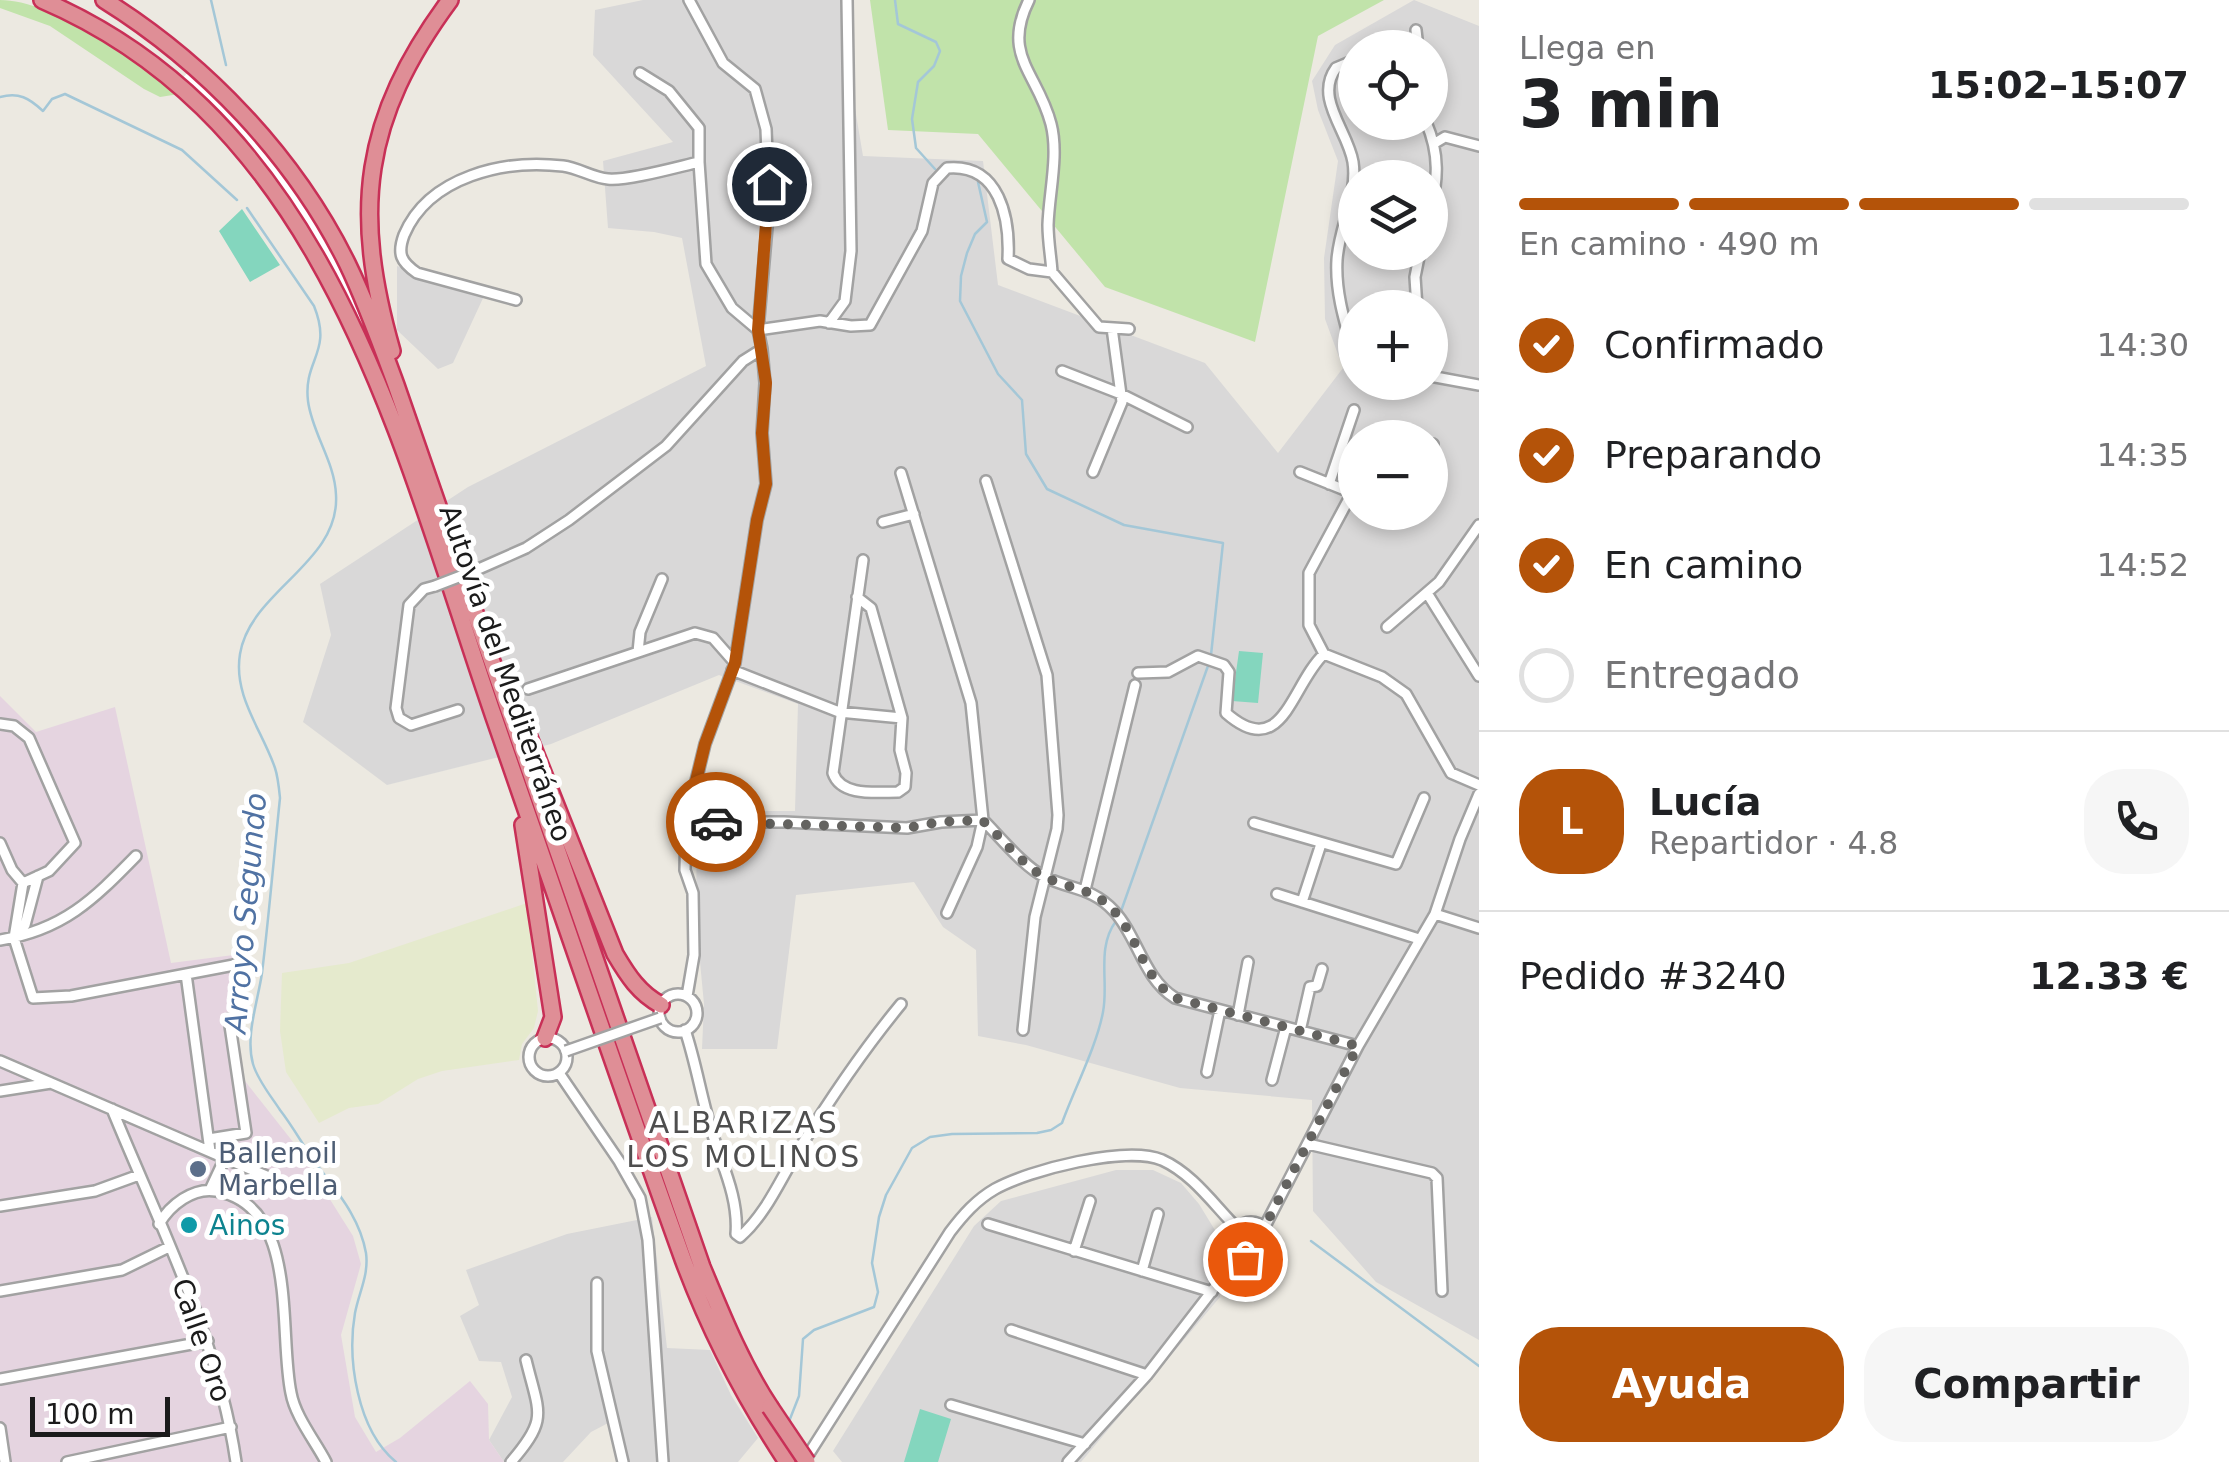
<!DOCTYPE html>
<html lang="es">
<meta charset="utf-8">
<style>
:root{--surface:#fff;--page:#f6f6f6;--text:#202124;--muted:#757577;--line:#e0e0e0;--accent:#b45309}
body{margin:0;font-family:"DejaVu Sans",sans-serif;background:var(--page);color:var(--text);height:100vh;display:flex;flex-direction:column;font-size:38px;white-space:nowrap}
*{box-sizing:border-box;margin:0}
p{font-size:32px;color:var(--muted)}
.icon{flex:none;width:55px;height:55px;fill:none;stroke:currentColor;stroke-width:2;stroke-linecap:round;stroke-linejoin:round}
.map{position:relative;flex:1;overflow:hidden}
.sheet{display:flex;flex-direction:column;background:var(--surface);width:750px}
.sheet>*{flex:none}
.buttons{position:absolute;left:1338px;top:30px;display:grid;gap:20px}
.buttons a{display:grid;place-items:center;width:110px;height:110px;border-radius:50%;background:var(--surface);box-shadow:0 5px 15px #0003;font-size:50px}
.scale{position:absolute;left:30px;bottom:25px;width:140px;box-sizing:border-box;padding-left:10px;border:5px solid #1b1b1b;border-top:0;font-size:28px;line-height:35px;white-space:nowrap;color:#1b1b1b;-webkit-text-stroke:8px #fff;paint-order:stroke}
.pin{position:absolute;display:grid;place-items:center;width:85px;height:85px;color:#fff;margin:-42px;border:5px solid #fff;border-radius:50%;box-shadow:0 2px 10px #0007}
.courier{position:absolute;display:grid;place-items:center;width:100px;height:100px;margin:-50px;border:8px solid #b45309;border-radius:50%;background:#fff;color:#222;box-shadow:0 2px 12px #0007}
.summary em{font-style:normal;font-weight:600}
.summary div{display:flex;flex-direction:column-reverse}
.summary{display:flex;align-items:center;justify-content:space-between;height:170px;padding:0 40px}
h1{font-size:65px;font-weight:600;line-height:75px}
.bar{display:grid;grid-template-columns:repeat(4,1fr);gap:15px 10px;align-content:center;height:120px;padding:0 40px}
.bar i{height:12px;border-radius:8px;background:var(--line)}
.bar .on{background:var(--accent)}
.bar p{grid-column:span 4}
.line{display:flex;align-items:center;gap:25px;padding:0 40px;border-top:2px solid var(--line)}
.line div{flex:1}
.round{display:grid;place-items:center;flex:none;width:105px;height:105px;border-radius:40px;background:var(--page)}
ol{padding:0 40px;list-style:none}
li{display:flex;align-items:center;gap:30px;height:110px}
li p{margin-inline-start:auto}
li .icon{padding:10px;border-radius:50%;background:var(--accent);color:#fff;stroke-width:4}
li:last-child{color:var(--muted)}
li i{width:55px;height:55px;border:5px solid var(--line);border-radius:50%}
.action{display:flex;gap:20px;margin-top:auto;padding:20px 40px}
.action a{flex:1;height:115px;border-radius:40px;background:var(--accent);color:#fff;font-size:40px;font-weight:600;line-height:115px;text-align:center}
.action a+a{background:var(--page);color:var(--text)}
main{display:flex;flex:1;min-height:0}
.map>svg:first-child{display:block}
</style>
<main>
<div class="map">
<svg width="1479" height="1462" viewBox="0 0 1479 1462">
<rect width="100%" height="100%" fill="#ece9e1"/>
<!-- residential -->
<path fill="#d9d8d8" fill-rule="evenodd" d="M643,0H846L845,49L863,156L983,161L998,285L1205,363L1278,453L1343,368L1325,319L1324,258L1338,161L1318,110L1312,81L1335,45L1414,0L1479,26V1340L1376,1282L1313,1211L1312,1100L1180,1088L1026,1045L978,1036L976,950L943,927L914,882L796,895L777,1049H702L704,1004L696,920L697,811H795L798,704L719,675L551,744L387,785L303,722L331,635L320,584L468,487L706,366L682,238L654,232L608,228L603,161L673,142L593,55L595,10ZM1355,48H1430V122H1355ZM1355,178H1430V252H1355ZM1355,308H1430V382H1355ZM1355,438H1430V512H1355Z
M397,266L484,296L453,363L438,369L397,330Z
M1116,1170H1153L1181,1183L1199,1204L1221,1240L1220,1297L1081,1462H842L833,1451L974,1226L1001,1201Z
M652,1217L667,1348L710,1350L731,1395L758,1438L738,1462H617L612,1421L591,1432L563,1462H504L489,1440L512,1397L501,1362L479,1361L460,1316L479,1305L466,1270L567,1234Z"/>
<!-- industrial -->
<path fill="#e5d4e0" d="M0,696L36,732L115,707L171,963L249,953L233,1066L297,1147L353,1236L361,1264L341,1335L355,1417L376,1452L400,1438L470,1381L488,1404L489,1440L504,1462H0Z"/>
<!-- farmland -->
<path fill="#e5eacd" d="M527,903L538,1011L534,1028L522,1044L519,1060L442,1071L418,1079L378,1104L349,1108L319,1123L286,1072L280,1031L282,973L349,963Z"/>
<!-- grass -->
<path fill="#c1e3aa" d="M0,0C52,0 140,59 179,94L160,97L144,89L50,26L0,8Z
M870,0H1384L1318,36L1255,342L1105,287L978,134L888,130Z"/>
<!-- pitch -->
<path fill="#84d6be" d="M242,209L280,265L250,282L219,231Z
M1239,651L1263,653L1258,703L1232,701Z
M920,1409L951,1419L938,1462H904Z"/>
<!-- pier -->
<path fill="#fff" d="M198,62L350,254L360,274L345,282L364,322L346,330L294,231L233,149L173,88Z"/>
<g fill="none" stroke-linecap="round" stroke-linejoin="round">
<!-- stream -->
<path stroke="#a4c7d7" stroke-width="2.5" d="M211,0L226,65
M895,0L898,24L936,42L940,51L934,66L918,82L912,119L916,148L935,169
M0,97C19,92 29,98 43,111L52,99L65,94L182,150L237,200
M978,182L987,222L975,234L967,253L961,276L960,301L998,374L1022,400L1026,454L1047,489L1124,525L1223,543L1211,655
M247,208L314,306C333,353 303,359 308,401C312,433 335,462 336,495C340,563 250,591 240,654C233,696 262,730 275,768C278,777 279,788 280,798C274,856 269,915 262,973C258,1001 245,1036 253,1064C258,1081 271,1096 280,1110C291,1124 300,1140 310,1155C332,1187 359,1213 366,1253C369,1275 359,1292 355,1313C347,1359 357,1430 396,1462
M1120,914L1209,663
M1311,1241L1479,1366
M788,1424L799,1396L803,1339L814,1330L874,1307L878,1292L872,1263L879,1217L886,1195L912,1148L930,1137L952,1134L1037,1133L1051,1130L1062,1123C1074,1090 1097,1045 1103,1012C1109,982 1096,948 1116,921"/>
<defs>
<path id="minor" d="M689,0L723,63L755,89L766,129L769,205L758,330
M1029,0C1001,56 1038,73 1051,124C1059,155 1049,193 1048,225C1048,241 1051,257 1052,272
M1416,30L1418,48
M1355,60L1336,68C1314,98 1348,131 1353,162C1358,195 1339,227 1337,260C1335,294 1346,326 1355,358
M640,73L669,91L699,128V162
M1426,122C1440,154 1438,181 1430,213
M1435,143L1445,137L1479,146
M516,300L417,273C401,262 397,254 404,235C429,176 505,159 563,166C579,168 593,178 608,179C628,181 677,167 699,162L706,264L732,308L758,330L762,349L765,383L762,433L766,484L757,520L735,663L705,744L686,822L685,870L693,893L694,955L687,996
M1417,308L1415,277L1420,252
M829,323L845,301L851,251L847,0
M758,330L820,321L851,326L870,325L922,231L933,183L947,168C1000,163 1010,219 1008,259L1029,269L1052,272L1099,327L1129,329
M1062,371L1121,394L1187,427
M1430,376L1479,385
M1430,452L1433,444
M1093,472L1122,402L1112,328
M1300,472L1355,494
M901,473L971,703L983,820L977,847L947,913
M986,481L1047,675L1058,815L1057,829L1035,917L1023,1030
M1329,484L1354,410
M1402,512H1408
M883,522L914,514
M474,571L526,548L569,520L666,446L743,361L762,349
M435,586L424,589L409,605L396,708L399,718L411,725L458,710
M1427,593L1479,676
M857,597L871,608L902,718L900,750L906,773L905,787L898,792C877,792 841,797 833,773L863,560
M1387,627L1439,582L1479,525
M638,652L640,632L662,579
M1324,654L1382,677L1406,694L1451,773L1479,785
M1324,654L1309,625V573L1352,493
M732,670L839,712L902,718
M1138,673L1168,672L1198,656L1224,665L1229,672L1226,713C1283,763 1291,685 1324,654
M528,689L695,633L713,638L735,663
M0,724L14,726L29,738L75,843L49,871L23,883
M686,822H784L907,828L941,822L983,820C999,836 1025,868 1045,877C1071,890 1092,887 1114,911C1138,937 1143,978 1175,998L1358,1046
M1254,823L1396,864L1424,798
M0,843L12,870L23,883
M23,883L14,938L33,998L71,996L239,964
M1085,890L1135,685
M1277,894L1419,939
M1302,902L1321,844
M1435,914L1479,928
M16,935L25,925L38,876
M0,940C63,930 93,900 136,856
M186,974L210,1151
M659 1013a19 19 0 1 1 38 0a19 19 0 1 1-38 0Z
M1238,1015L1248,962
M685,1030C696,1063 701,1096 711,1129C721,1163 739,1197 736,1234L740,1237C768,1212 781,1177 801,1146C832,1096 864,1049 901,1004
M1300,1031L1310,987L1317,986L1322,969
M529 1057a19 19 0 1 1 38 0a19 19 0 1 1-38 0Z
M0,1061L278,1181
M1207,1072L1220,1010
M559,1073L619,1161L640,1198L648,1240L663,1462
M1272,1080L1286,1027
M0,1091L51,1083
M112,1109C159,1224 218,1338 236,1462
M209,1139L246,1133L229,1019
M1308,1144L1432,1173L1437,1178L1442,1291
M210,1190L225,1158
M0,1206L95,1191L139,1175
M1232 1241a19 19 0 1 1 38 0a19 19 0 1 1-38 0Z
M159,1224C170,1205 193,1187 216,1191C300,1205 278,1332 291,1393C295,1416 315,1441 326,1462
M988,1224L1212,1292
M1264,1228L1358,1046L1435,914L1460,839L1479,794
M1074,1251L1090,1201
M1142,1271L1158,1214
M597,1283V1351L623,1462
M0,1291L122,1270L169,1247
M1011,1330L1147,1375
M0,1379L208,1341
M951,1405L1085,1444
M0,1428L5,1462
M805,1460L950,1232C963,1215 976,1200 995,1189C1029,1170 1126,1145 1162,1160C1193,1174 1214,1205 1237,1228
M67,1462L231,1427
M511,1462C549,1418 539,1414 526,1360
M1068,1462L1147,1375L1239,1256"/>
<path id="motorway" d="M42,0C331,124 401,448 494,717C557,898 618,1079 683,1259C710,1332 744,1397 787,1462
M104,0C205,63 294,156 347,263C366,302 381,344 396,385L702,1267C722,1315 741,1363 770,1407
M392,351C352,211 362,119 450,0
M521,717L615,954C628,976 639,993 661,1005
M523,825L553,1017L545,1038"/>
</defs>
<!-- minor casing -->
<use href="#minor" stroke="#a2a2a2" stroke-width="14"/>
<!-- motorway casing -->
<use href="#motorway" stroke="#c83057" stroke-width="20"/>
<!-- minor -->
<use href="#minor" stroke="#fff" stroke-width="9"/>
<!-- motorway -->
<use href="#motorway" stroke="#df8e96" stroke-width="15"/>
<defs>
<path id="minor-bridge" d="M435,586L474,571
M566,1051L660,1018"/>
<path id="motorway-bridge" d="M770,1407L807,1462"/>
</defs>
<!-- minor-bridge casing -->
<use href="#minor-bridge" stroke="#a2a2a2" stroke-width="14" stroke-linecap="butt"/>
<!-- motorway-bridge casing -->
<use href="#motorway-bridge" stroke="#c83057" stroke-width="20" stroke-linecap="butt"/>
<!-- minor-bridge -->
<use href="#minor-bridge" stroke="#fff" stroke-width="9"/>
<!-- motorway-bridge -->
<use href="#motorway-bridge" stroke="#df8e96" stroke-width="15"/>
</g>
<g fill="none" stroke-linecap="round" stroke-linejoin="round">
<!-- done -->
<path stroke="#646360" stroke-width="10" stroke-dasharray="0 18" d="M716,822L907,828L940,822L982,820C1000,836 1025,868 1045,877C1071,890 1092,887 1114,911C1138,937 1143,978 1175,998L1358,1046L1264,1228C1275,1245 1264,1261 1245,1259"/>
<!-- route -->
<path stroke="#b45309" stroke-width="12" d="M716,822H686L705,744L735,663L757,520L766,484L762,433L766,383L758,330L769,184"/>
</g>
<!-- markers -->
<circle fill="#5c6f8a" stroke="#fff" stroke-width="4" cx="198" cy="1169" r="10"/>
<circle fill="#0f9aa8" stroke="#fff" stroke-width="4" cx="189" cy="1225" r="10"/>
<g text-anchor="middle" stroke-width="10" stroke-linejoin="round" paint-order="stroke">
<!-- street labels -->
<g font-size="28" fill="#1b1b1b" stroke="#fff">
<text transform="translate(506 673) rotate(71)" y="10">Autovía del Mediterráneo</text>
<text transform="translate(202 1340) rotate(71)" y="10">Calle Oro</text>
</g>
<!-- service labels -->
<g font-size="28" fill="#4e5e75" stroke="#fff" text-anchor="start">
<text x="218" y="1163">Ballenoil<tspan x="218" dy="32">Marbella</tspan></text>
</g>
<!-- culture labels -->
<g font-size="28" fill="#0d838f" stroke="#fff" text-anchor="start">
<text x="209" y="1235">Ainos</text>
</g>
<!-- water labels -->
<g font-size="30" font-style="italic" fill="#5072a3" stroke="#fff">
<text transform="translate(246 913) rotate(-85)" y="10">Arroyo Segundo</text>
</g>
<!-- neighbourhood labels -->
<g font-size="30" letter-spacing="2.5" fill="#4e4e4e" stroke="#fff">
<text x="744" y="1133">ALBARIZAS<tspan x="744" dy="34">LOS MOLINOS</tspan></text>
</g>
</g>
</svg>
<div class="buttons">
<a><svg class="icon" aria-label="locate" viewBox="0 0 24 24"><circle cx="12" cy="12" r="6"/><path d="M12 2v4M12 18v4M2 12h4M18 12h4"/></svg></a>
<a><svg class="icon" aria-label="layers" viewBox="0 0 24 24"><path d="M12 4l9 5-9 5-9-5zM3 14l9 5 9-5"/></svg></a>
<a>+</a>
<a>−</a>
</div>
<div class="scale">100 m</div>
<div class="pin" style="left:1245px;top:1259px;background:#ea580c"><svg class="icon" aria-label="bag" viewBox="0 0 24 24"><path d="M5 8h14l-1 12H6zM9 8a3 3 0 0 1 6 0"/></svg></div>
<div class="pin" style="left:769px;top:184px;background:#1f2937"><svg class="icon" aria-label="home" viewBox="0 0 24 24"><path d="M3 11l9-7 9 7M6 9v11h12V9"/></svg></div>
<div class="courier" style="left:716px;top:822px"><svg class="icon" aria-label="car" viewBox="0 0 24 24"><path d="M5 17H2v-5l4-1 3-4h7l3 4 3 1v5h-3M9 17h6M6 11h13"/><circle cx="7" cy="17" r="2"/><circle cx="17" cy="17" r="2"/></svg></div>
</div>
<section class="sheet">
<div class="summary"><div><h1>3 min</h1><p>Llega en</p></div><em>15:02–15:07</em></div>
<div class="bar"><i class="on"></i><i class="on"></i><i class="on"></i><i></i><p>En camino · 490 m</p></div>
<ol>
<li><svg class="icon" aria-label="check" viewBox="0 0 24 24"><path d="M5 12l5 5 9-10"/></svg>Confirmado<p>14:30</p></li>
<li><svg class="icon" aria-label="check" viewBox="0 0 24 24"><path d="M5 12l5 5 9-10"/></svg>Preparando<p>14:35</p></li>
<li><svg class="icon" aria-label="check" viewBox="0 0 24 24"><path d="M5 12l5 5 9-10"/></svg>En camino<p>14:52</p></li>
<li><i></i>Entregado</li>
</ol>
<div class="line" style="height:180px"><b class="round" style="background:var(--accent);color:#fff">L</b><div><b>Lucía</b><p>Repartidor · 4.8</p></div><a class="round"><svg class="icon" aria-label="phone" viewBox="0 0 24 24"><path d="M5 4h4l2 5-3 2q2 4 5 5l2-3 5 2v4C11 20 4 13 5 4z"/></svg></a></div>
<div class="line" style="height:130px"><div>Pedido #3240</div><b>12.33 €</b></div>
<div class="action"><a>Ayuda</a><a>Compartir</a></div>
</section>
</main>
